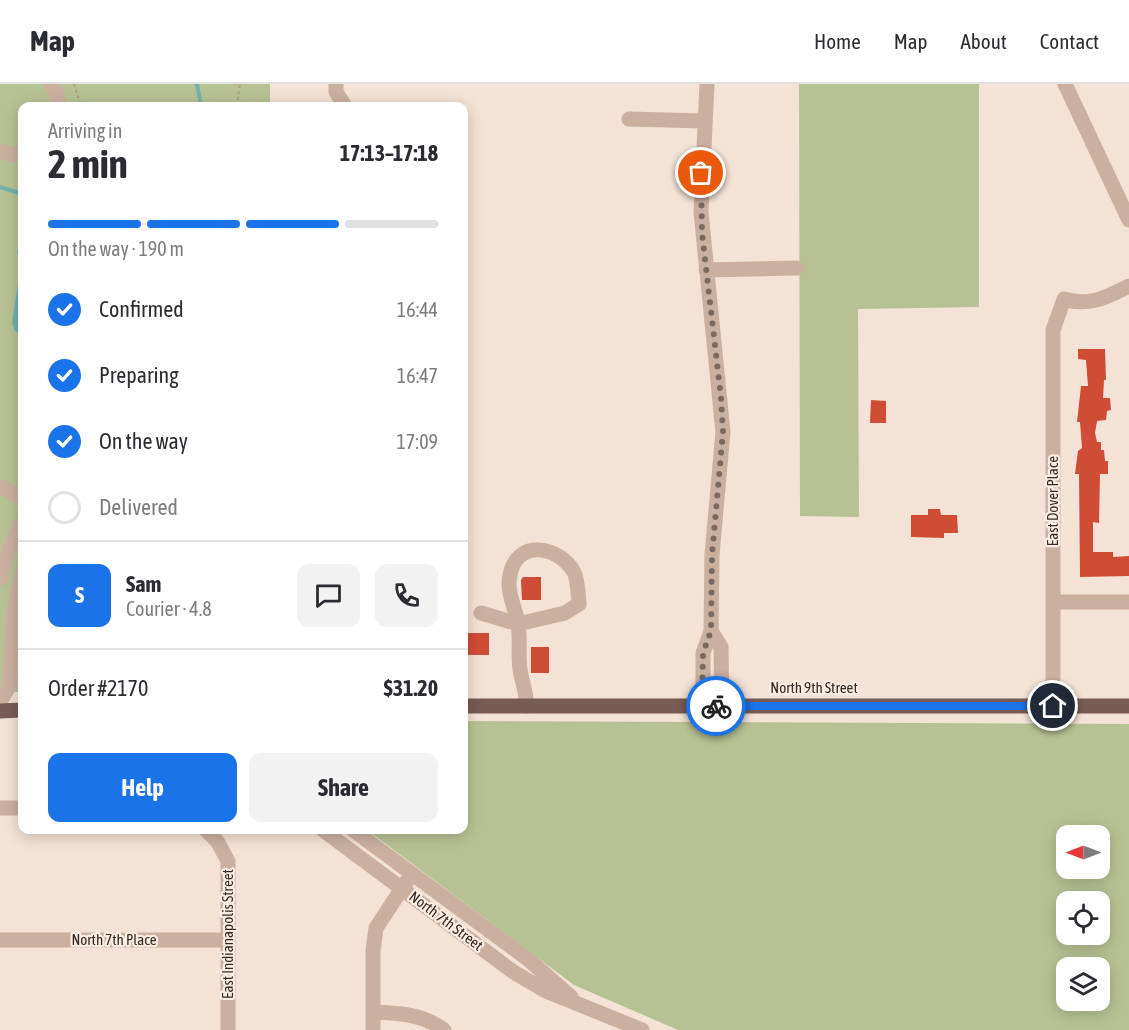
<!DOCTYPE html>
<meta charset="utf-8">
<style>
:root{--surface:#fff;--page:#f2f2f3;--text:#2b2b33;--muted:#7c7c81;--line:#e1e1e2;--accent:#1a73e8}
body{margin:0;font-family:"Asap Condensed",sans-serif;background:var(--page);color:var(--text);height:100vh;display:flex;flex-direction:column;font-size:22px;white-space:nowrap}
*{box-sizing:border-box;margin:0}
p{font-size:20px;color:var(--muted)}
.icon{flex:none;width:33px;height:33px;fill:none;stroke:currentColor;stroke-width:2;stroke-linecap:round;stroke-linejoin:round}
.map{position:relative;flex:1;overflow:hidden}
.panel{position:absolute;left:18px;top:18px;width:450px;height:732px;display:flex;flex-direction:column;background:var(--surface);border-radius:12px;box-shadow:0 3px 15px #0003}
.panel>*{flex:none}
.needle{width:39px;rotate:270deg}
.fabs{position:absolute;left:1056px;top:741px;display:grid;gap:12px}
.fabs a{display:grid;place-items:center;width:54px;height:54px;border-radius:12px;background:var(--surface);box-shadow:0 3px 15px #0003;font-size:30px}
.pin{position:absolute;display:grid;place-items:center;width:51px;height:51px;color:#fff;margin:-26px;border:3px solid #fff;border-radius:50%;box-shadow:0 2px 6px #0007}
.courier{position:absolute;display:grid;place-items:center;width:60px;height:60px;margin:-30px;border:4px solid #1a73e8;border-radius:50%;background:#fff;color:#222;box-shadow:0 2px 8px #0007}
.summary em{font-style:normal;font-weight:700}
.summary div{display:flex;flex-direction:column-reverse}
.summary{display:flex;align-items:center;justify-content:space-between;height:102px;padding:0 30px}
h1{font-size:39px;font-weight:700;line-height:45px}
.bar{display:grid;grid-template-columns:repeat(4,1fr);gap:9px 6px;align-content:center;height:72px;padding:0 30px}
.bar i{height:8px;border-radius:4px;background:var(--line)}
.bar .on{background:var(--accent)}
.bar p{grid-column:span 4}
.line{display:flex;align-items:center;gap:15px;padding:0 30px;border-top:2px solid var(--line)}
.line div{flex:1}
.round{display:grid;place-items:center;flex:none;width:63px;height:63px;border-radius:12px;background:var(--page)}
ol{padding:0 30px;list-style:none}
li{display:flex;align-items:center;gap:18px;height:66px}
li p{margin-inline-start:auto}
li .icon{padding:6px;border-radius:50%;background:var(--accent);color:#fff;stroke-width:4}
li:last-child{color:var(--muted)}
li i{width:33px;height:33px;border:3px solid var(--line);border-radius:50%}
.cta{display:flex;gap:12px;margin-top:auto;padding:12px 30px}
.cta a{flex:1;height:69px;border-radius:12px;background:var(--accent);color:#fff;font-size:24px;font-weight:700;line-height:69px;text-align:center}
.cta a+a{background:var(--page);color:var(--text)}
header{display:flex;align-items:center;gap:36px;box-sizing:border-box;height:84px;padding:0 30px;background:var(--surface);border-bottom:2px solid var(--line)}
header strong{font-size:28px}
nav{display:flex;gap:33px;margin-inline-start:auto;font-size:21px}
.map>svg:first-child{display:block}
</style>
<header>
<strong>Map</strong>
<nav><a>Home</a><a>Map</a><a>About</a><a>Contact</a></nav>
</header>
<div class="map">
<svg width="1129" height="946" viewBox="0 0 1129 946">
<rect width="100%" height="100%" fill="#f3e2d5"/>
<!-- green -->
<path fill="#b7c294" fill-rule="evenodd" d="M0,0H270V22H22V608H0Z
M799,0H979V223L858,225L859,433L800,432Z
M464,637L1129,640V946H678L574,901L367,746H464ZM1066,752H1100V784H1066ZM1066,818H1100V850H1066ZM1066,884H1100V916H1066Z"/>
<!-- water -->
<path fill="#72b2af" d="M22,165V252L15,247L12,239L20,186L17,166Z"/>
<g fill="none" stroke-linecap="round" stroke-linejoin="round">
<!-- stream -->
<path stroke="#72b2af" stroke-width="4" d="M197,0L201,22
M0,103L22,110"/>
</g>
<!-- building -->
<path fill="#d14c35" d="M1078,265H1105L1106,296H1104L1103,314H1110L1111,326L1107,327L1106,336L1097,337L1095,349L1097,358H1101V366H1104L1105,377H1108V390H1100L1099,439L1093,438V468H1113V473L1129,472V492L1080,493L1079,390H1075L1078,367L1082,364L1080,338H1077L1081,302H1088L1086,276L1078,275Z
M871,316L886,317V339H870Z
M928,425H940L941,431H957L958,449H944V454L911,453V431H928Z
M523,493H541V516H522L521,496Z
M464,549H489V571H464Z
M531,563H549V589H531Z"/>
<g fill="none" stroke-linecap="round" stroke-linejoin="round">
<!-- path -->
<path stroke="#b79a8b" stroke-width="2" stroke-dasharray="3 3" stroke-linecap="butt" d="M74,0L81,22
M237,22L240,0"/>
<!-- minor -->
<path stroke="#cbb0a0" stroke-width="15" d="M51,0L57,8L60,22
M336,0V8L345,22
M1065,0L1129,136
M629,35L704,37
M0,67L14,71L22,70
M706,186L797,184
M0,402L22,414
M0,495L10,463L22,438
M1053,518H1129
M481,529L518,540L565,529L579,520C578,510 578,496 574,488C558,461 517,455 510,491C506,509 516,524 518,540C521,557 517,575 521,591C524,602 526,610 527,622
M711,547L721,563L722,622
M0,618L10,601L13,533L22,488
M703,622V569L711,547L712,471L723,348L701,128L707,0
M1053,622V246L1064,215C1089,223 1107,213 1129,202
M0,724H22
M206,746L217,757L228,777V946
M323,746L515,889L546,907L642,946
M353,746L529,876L571,913
M0,856H228
M373,928C399,929 423,930 444,946
M373,946V867L376,844L407,797"/>
<!-- major -->
<path stroke="#785c54" stroke-width="15" d="M464,622H1129
M0,627L22,626"/>
</g>
<g fill="none" stroke-linecap="round" stroke-linejoin="round">
<!-- done -->
<path stroke="#786962" stroke-width="6" stroke-dasharray="0 10.8" d="M701,89L702,149L721,314L723,348L712,471L711,547L703,569L702,622H716"/>
<!-- route -->
<path stroke="#1a73e8" stroke-width="8" d="M716,622H1053"/>
</g>
<g text-anchor="middle" stroke-width="4.5" stroke-linejoin="round" paint-order="stroke">
<!-- street labels -->
<g font-size="15" fill="#352824" stroke="#faede1">
<text transform="translate(1053 417) rotate(-90)" y="5">East Dover Place</text>
<text x="814" y="609">North 9th Street</text>
<text transform="translate(446 837) rotate(37)" y="5">North 7th Street</text>
<text transform="translate(228 850) rotate(-90)" y="5">East Indianapolis Street</text>
<text x="114" y="861">North 7th Place</text>
</g>
</g>
</svg>
<div class="fabs">
<a><svg class="needle" viewBox="-14 -14 28 28"><path d="M0-13l5 13h-10z" fill="#e53935"/><path d="M0 13l5-13h-10z" fill="#7c7c81"/></svg></a>
<a><svg class="icon" aria-label="locate" viewBox="0 0 24 24"><circle cx="12" cy="12" r="6"/><path d="M12 2v4M12 18v4M2 12h4M18 12h4"/></svg></a>
<a><svg class="icon" aria-label="layers" viewBox="0 0 24 24"><path d="M12 4l9 5-9 5-9-5zM3 14l9 5 9-5"/></svg></a>
</div>
<div class="pin" style="left:701px;top:89px;background:#ea580c"><svg class="icon" aria-label="bag" viewBox="0 0 24 24"><path d="M5 8h14l-1 12H6zM9 8a3 3 0 0 1 6 0"/></svg></div>
<div class="pin" style="left:1053px;top:622px;background:#1f2937"><svg class="icon" aria-label="home" viewBox="0 0 24 24"><path d="M3 11l9-7 9 7M6 9v11h12V9"/></svg></div>
<div class="courier" style="left:716px;top:622px"><svg class="icon" aria-label="bike" viewBox="0 0 24 24"><circle cx="6" cy="16" r="4"/><circle cx="18" cy="16" r="4"/><path d="M6 16l4-8h5l3 8M10 8l3 8H6M13 5h3"/></svg></div>
<section class="panel">
<div class="summary"><div><h1>2 min</h1><p>Arriving in</p></div><em>17:13–17:18</em></div>
<div class="bar"><i class="on"></i><i class="on"></i><i class="on"></i><i></i><p>On the way · 190 m</p></div>
<ol>
<li><svg class="icon" aria-label="check" viewBox="0 0 24 24"><path d="M5 12l5 5 9-10"/></svg>Confirmed<p>16:44</p></li>
<li><svg class="icon" aria-label="check" viewBox="0 0 24 24"><path d="M5 12l5 5 9-10"/></svg>Preparing<p>16:47</p></li>
<li><svg class="icon" aria-label="check" viewBox="0 0 24 24"><path d="M5 12l5 5 9-10"/></svg>On the way<p>17:09</p></li>
<li><i></i>Delivered</li>
</ol>
<div class="line" style="height:108px"><b class="round" style="background:var(--accent);color:#fff">S</b><div><b>Sam</b><p>Courier · 4.8</p></div><a class="round"><svg class="icon" aria-label="chat" viewBox="0 0 24 24"><path d="M4 5h16v11H9l-5 4z"/></svg></a><a class="round"><svg class="icon" aria-label="phone" viewBox="0 0 24 24"><path d="M5 4h4l2 5-3 2q2 4 5 5l2-3 5 2v4C11 20 4 13 5 4z"/></svg></a></div>
<div class="line" style="height:78px"><div>Order #2170</div><b>$31.20</b></div>
<div class="cta"><a>Help</a><a>Share</a></div>
</section>
</div>
